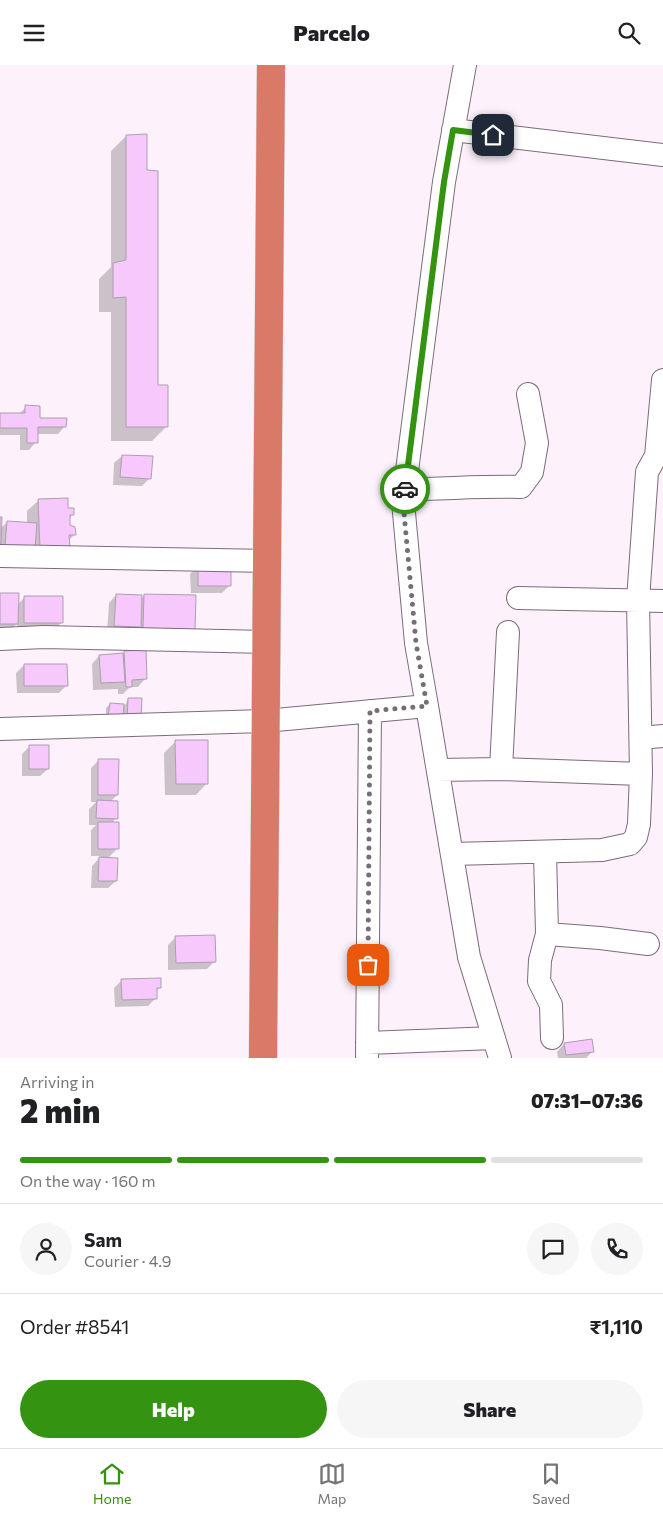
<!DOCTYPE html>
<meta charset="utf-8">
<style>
:root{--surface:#fff;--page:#f6f6f6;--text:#202124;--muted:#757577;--line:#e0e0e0;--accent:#349310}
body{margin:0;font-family:Commissioner,sans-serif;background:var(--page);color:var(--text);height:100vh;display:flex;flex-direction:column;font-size:19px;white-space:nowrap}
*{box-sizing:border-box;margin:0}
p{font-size:16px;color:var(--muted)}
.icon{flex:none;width:28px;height:28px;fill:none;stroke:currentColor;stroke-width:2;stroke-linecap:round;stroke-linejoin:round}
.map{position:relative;height:993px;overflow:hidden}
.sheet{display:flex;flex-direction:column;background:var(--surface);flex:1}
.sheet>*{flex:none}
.pin{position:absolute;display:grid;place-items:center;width:42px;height:42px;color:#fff;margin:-21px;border-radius:10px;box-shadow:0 2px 8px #0006}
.courier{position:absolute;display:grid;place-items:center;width:50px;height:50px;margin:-25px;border:4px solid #349310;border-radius:50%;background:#fff;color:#222;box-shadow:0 1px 6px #0007}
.overview em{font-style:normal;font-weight:800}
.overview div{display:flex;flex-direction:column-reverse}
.overview{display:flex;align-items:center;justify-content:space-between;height:85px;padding:0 20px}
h1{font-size:32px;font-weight:800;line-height:38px}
.bar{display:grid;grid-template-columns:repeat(4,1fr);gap:8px 5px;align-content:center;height:60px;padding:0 20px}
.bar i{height:6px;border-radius:4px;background:var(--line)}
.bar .active{background:var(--accent)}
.bar p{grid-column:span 4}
.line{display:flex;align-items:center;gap:12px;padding:0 20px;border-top:1px solid var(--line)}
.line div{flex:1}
.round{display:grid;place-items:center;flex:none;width:52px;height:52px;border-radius:26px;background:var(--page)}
.primary-button{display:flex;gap:10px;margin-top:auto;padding:10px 20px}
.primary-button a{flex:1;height:58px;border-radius:30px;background:var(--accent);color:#fff;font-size:20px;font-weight:800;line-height:58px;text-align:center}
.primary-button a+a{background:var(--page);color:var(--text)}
header{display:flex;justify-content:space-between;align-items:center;height:65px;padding:0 20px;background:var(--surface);font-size:22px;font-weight:800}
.dock{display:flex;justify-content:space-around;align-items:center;height:70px;border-top:1px solid var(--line);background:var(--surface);font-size:14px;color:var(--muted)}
.dock a{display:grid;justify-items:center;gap:2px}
.dock .active{color:var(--accent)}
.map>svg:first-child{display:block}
</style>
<header><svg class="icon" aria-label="menu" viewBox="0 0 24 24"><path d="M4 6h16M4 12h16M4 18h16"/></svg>Parcelo<svg class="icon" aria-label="search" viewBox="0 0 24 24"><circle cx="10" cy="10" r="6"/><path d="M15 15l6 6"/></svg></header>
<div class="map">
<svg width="663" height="993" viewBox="0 0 663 993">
<rect width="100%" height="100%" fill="#fdf2fc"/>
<!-- shadow -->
<path fill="#0003" d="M126,71L146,107L157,322L167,361L152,376H111V247H99V214L111,202V86Z
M26,342L38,354L65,361L58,369H36V377L29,385H20V370H0V350H18Z
M122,391L150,413L142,421L113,420L114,398Z
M39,435L67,445L73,449L69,454V461L75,469L68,476L0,488V453V464L7,457L27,459V446Z
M198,501L230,520L222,528H191L190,509Z
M0,530L17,540L25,532L62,557L54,565H17V559L9,566H0Z
M116,530L141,534L144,531L194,565L107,568L109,538Z
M125,587L145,614L138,622H130L123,629H118V624L93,625L92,599L99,591L122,590Z
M24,600L67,620L59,628H17L16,608Z
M128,634L140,655L106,656V643L110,639L125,640Z
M176,676L207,718L196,730H165L164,688Z
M29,682L48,704L40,711H22V689Z
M99,695L117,730L110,737L116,753L112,758L117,784L107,794L116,816L108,823H91L92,801L101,791H91V765L96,760H89V744L96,737H91V703Z
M176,872L215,896L207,904L168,905V880Z
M122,915L160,922L155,927L156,933L148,941L115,942L114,923Z
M564,979L593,986L586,993H558L557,987Z"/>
<!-- building -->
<path fill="#f6c8fc" stroke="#ad9eaf" d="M147,69V105L158,106V320H168V362H126V232L113,233V198L126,195V70Z
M25,340L40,341V353H67L66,362H38V378H27V363H0V348H25Z
M122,390L153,391L151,414L120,412Z
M68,433V443H74V450H70V460L75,462L76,470H69L70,482L40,483L38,434Z
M0,452H2L1,479H0Z
M7,456L37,458L35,483L5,481Z
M231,499V521H198V500Z
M0,528H19L18,559H0Z
M116,529L142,530L141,562L114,561Z
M144,529L196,530L195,565L143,564Z
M24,531H63V558H24Z
M146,585L147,614L132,615V622H126L124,586Z
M123,588L125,617L101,618L99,590Z
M24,599H67L68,621H24Z
M128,633H142L141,655H127Z
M110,638L124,639L123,654L108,653Z
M175,675H208V719H176Z
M29,680H49V704H29Z
M98,694H119L118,730H98Z
M97,735L118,736V754L96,753Z
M98,757H119V784H98Z
M99,792L118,793L117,816H98Z
M215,870L216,897L176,898L175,871Z
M161,913V923H157V934L122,935L121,914Z
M592,974L594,987L566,990L564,978Z"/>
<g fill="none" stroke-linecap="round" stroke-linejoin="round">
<defs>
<path id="minor" d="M453,65L663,90
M405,424C443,424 482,421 521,422L532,407L537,378L528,329
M0,491L267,496
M518,533L663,536
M0,574L44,572L266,577
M427,641L469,892L500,993
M0,664L265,656L427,641L416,578L403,437L444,117L465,0
M641,673L663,671
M501,704L508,567
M438,705L501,704L641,709
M545,787L547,869L540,895L539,916L551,940L552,973
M452,789L602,785L630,779L636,772L639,759L641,709L638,535L647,407L656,391L663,315
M547,869L600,873L648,879
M367,978L494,973
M367,993L370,646"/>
<path id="highway" d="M263,993L271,0"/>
</defs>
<!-- minor casing -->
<use href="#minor" stroke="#7a6b79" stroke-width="24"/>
<!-- highway casing -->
<use href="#highway" stroke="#d5d4d5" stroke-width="29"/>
<!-- minor -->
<use href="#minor" stroke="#fff" stroke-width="22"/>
<!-- highway -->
<use href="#highway" stroke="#d97967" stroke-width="28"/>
</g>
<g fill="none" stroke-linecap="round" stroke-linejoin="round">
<!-- done -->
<path stroke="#766e76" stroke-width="5" stroke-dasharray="0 9" d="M368,900L370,646L427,641L416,578L403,437L405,424"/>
<!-- route -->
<path stroke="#349310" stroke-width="6" d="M405,424L444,117L453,65L493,70"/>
</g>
</svg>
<div class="pin" style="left:368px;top:900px;background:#ea580c"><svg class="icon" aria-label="bag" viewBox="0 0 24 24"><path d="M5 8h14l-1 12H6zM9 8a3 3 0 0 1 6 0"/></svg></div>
<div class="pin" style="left:493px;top:70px;background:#1f2937"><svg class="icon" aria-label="home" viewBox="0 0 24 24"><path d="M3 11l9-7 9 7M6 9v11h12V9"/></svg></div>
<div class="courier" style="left:405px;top:424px"><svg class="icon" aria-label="car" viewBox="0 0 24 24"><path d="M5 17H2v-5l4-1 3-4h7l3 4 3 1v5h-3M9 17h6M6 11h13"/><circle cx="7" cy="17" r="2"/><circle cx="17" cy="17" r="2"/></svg></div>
</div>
<section class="sheet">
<div class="overview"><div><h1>2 min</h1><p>Arriving in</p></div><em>07:31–07:36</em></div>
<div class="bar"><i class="active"></i><i class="active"></i><i class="active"></i><i></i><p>On the way · 160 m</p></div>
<div class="line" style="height:90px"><a class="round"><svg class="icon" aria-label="person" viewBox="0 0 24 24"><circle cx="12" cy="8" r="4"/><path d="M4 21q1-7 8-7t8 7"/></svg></a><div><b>Sam</b><p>Courier · 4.9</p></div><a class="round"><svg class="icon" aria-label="chat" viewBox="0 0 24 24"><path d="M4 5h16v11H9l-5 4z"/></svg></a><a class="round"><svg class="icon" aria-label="phone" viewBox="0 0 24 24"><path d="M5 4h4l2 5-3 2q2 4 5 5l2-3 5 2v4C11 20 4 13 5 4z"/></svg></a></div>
<div class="line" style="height:65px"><div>Order #8541</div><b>₹1,110</b></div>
<div class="primary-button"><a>Help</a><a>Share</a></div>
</section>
<nav class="dock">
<a class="active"><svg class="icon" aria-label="home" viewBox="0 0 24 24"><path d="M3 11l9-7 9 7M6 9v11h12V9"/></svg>Home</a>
<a><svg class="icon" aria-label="map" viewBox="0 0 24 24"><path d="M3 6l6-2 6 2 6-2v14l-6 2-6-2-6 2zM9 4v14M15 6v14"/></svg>Map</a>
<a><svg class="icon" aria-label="saved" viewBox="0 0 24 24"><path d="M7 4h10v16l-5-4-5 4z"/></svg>Saved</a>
</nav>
